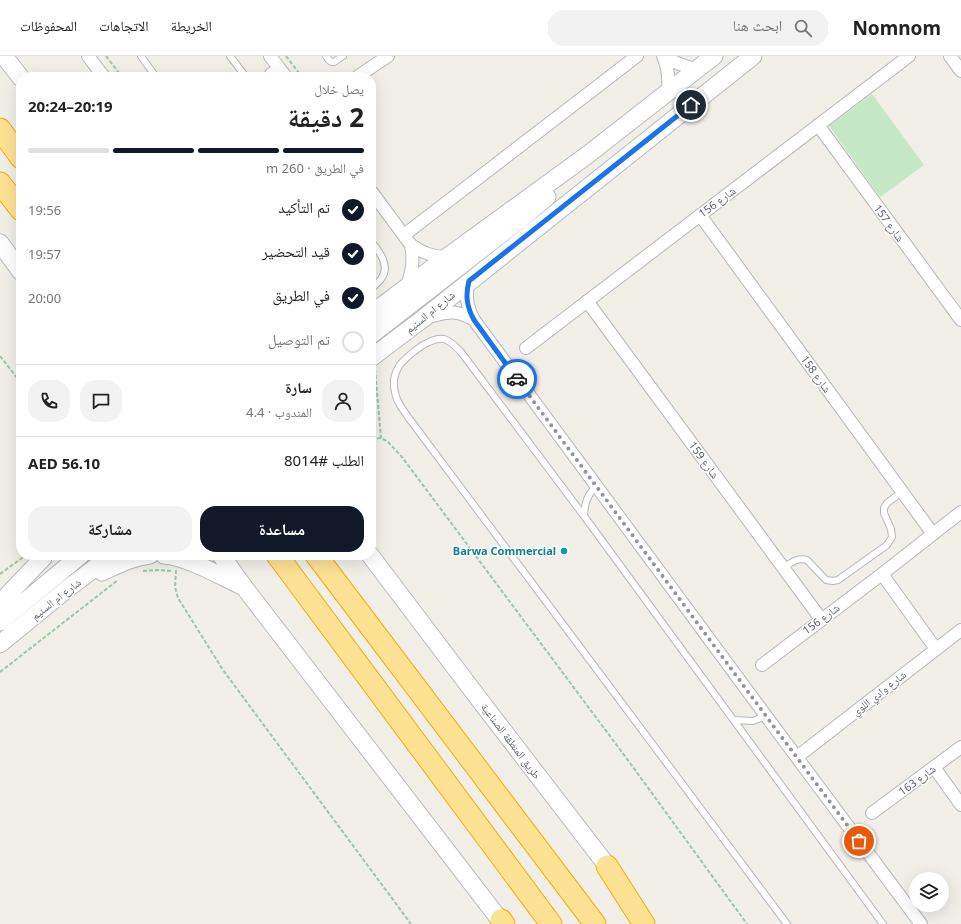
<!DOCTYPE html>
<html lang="ar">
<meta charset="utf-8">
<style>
:root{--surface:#fff;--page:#f2f2f2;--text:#222;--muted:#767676;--line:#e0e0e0;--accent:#111827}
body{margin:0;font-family:"Noto Sans","Noto Naskh Arabic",sans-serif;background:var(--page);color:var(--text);direction:rtl;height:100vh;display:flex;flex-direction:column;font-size:15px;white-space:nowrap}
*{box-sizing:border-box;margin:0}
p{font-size:13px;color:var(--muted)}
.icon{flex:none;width:22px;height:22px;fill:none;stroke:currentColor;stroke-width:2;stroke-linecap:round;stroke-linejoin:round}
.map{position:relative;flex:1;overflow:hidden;direction:ltr}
.details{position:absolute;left:16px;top:16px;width:360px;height:488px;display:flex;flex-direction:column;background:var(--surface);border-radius:16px;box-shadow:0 4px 16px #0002;direction:rtl}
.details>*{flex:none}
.controls{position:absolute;left:909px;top:816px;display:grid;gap:8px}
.controls a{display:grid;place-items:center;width:40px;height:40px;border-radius:50%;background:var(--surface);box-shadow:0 4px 16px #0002;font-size:20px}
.pin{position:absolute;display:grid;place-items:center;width:34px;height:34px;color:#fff;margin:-17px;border:2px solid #fff;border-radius:50%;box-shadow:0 1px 4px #0007}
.courier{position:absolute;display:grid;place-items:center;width:40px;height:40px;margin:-20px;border:3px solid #1a73e8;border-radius:50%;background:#fff;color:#222;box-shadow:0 1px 5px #0007}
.summary em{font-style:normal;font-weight:700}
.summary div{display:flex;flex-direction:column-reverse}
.summary{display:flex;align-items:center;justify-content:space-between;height:68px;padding:0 12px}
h1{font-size:26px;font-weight:700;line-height:30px}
.bar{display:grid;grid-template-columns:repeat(4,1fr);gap:6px 4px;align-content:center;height:48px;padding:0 12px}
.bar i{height:5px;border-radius:3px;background:var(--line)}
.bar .active{background:var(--accent)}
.bar p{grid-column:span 4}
.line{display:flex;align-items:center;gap:10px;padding:0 12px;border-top:1px solid var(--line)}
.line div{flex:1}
.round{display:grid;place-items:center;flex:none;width:42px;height:42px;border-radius:16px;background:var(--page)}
ol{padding:0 12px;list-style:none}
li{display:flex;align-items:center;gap:12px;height:44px}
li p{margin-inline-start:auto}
li .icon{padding:4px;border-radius:50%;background:var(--accent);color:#fff;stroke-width:4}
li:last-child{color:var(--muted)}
li i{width:22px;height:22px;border:2px solid var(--line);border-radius:50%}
.button{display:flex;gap:8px;margin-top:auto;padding:8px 12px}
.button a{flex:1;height:46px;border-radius:16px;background:var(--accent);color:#fff;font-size:16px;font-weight:700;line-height:46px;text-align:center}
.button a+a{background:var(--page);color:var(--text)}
header{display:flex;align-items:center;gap:24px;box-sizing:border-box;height:56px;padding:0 20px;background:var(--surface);border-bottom:1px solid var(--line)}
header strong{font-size:19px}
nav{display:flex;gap:22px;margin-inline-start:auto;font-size:14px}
.search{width:280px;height:36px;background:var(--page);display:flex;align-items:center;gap:10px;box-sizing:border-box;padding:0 14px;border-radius:16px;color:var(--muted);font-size:15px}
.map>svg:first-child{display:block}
</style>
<header>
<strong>Nomnom</strong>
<div class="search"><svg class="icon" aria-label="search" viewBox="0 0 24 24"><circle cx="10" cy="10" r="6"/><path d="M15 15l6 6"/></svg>ابحث هنا</div>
<nav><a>الخريطة</a><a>الاتجاهات</a><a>المحفوظات</a></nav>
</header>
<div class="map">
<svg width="961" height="868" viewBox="0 0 961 868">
<rect width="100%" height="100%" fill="#f1efe8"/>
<!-- green -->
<path fill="#c5e8c5" d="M872,38L924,109L880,141L829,70Z"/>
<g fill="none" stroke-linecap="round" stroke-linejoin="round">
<defs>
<path id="lane" d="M141,0L156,21
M230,0L246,21
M326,0C328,3 330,7 334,6L343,0
M265,21L269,16L277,10
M371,185C379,195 391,210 381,223C378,227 374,230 371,233
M584,460C585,446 587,440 596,430
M783,512C791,507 797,501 807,504L826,524L833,525L838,524L887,489L892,481L891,473L884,457V452L887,447L902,436
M734,664L753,665L766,660
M787,868L408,361C403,353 396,346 395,336C393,328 394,319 398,312C401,305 421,289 429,286C433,284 439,282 444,283C451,285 456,291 461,296L584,460L883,868"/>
<path id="street" d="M88,0L104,21
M270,0L286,21
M663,0C668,11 669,23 668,35
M666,0C675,8 686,11 697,13
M950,0L961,15
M357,21L388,0
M818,69L961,264
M371,135L411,189C423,197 433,201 447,201
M700,159L933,478
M404,179L637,0
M469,225C465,240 467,251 474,264L766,660L921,868
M407,230C412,215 414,205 411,189
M587,245L821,563
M428,261C448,256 456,253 474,264
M526,292L909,0
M882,518L936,593
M762,609L882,518L961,456
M797,701L961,574
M934,711L961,749
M872,757L961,691"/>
<path id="secondary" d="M4,0L21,22
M0,187L21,216
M371,258L447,201L586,100L714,0
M371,279L522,162L547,141
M371,302L424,262L753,0
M164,499C188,501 220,520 242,530
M221,499L244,531L503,868
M370,499L482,647L615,820
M102,516C117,509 132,501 150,499
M0,547L43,502
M0,566L81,499
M0,588L67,533L112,499"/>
<path id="highway" d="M0,73L21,102
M0,127L21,154
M277,499L551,868
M316,499L595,868
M607,810L644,868
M501,864L504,868"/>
</defs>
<!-- lane casing -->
<use href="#lane" stroke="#b5b8bc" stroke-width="8"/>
<!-- street casing -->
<use href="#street" stroke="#b5b8bc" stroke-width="14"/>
<!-- secondary casing -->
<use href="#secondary" stroke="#b6babf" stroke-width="19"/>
<!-- highway casing -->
<use href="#highway" stroke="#f9ab00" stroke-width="23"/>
<!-- path -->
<path stroke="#9cc7a9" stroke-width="2" stroke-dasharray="4 2" stroke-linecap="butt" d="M106,0L122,21
M286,0L302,21
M0,300L21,327
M375,313L381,382
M371,383L381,382L388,386L402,401L630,707L747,868
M176,514L175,531L178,542L223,614L411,868
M143,515L158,514L172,515
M0,518L26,499
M0,616L118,524"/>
<!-- lane -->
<use href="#lane" stroke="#fff" stroke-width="6"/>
<!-- street -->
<use href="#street" stroke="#fff" stroke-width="12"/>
<!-- secondary -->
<use href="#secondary" stroke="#fff" stroke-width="17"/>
<!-- highway -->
<use href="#highway" stroke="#fde293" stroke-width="21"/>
</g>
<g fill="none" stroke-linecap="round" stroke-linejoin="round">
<!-- done -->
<path stroke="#929495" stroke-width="4" stroke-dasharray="0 7.2" d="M517,323L766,660L859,785"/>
<!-- route -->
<path stroke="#1a73e8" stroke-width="5" d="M517,323L474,264C467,251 465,240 469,225L691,49"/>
</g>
<!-- markers -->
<circle fill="#0f9aa8" stroke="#fff" stroke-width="1.5" cx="564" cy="495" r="4"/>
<g text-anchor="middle" stroke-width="3" stroke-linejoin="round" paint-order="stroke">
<!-- street labels -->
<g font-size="11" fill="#5f6368" stroke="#fff">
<text transform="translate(717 146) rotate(-37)" y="4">شارع 156</text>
<text transform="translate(889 167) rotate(54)" y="4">شارع 157</text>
<text transform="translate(430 256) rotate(-39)" y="4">شارع ام السنيم</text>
<text transform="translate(816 318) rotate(54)" y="4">شارع 158</text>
<text transform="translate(704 404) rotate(54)" y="4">شارع 159</text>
<text transform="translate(56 543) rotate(-38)" y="4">شارع ام السنيم</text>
<text transform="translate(821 563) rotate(-37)" y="4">شارع 156</text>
<text transform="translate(879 637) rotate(-38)" y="4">شارع وادي اللوي</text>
<text transform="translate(511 685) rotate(53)" y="4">طريق المنطقة الصناعية</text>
<text transform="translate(917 724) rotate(-37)" y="4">شارع 163</text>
</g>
<!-- culture labels -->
<g font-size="11" font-weight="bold" fill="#0d838f" stroke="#fff" text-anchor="end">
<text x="556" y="499">Barwa Commercial</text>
</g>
</g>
</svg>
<div class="controls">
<a><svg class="icon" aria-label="layers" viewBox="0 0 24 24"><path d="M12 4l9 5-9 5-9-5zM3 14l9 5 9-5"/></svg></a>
</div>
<div class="pin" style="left:859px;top:785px;background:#ea580c"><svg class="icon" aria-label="bag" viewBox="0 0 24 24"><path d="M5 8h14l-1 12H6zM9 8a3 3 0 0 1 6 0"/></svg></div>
<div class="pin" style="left:691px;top:49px;background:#1f2937"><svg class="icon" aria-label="home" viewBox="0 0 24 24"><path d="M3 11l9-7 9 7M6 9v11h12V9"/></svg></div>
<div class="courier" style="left:517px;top:323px"><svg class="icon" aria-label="car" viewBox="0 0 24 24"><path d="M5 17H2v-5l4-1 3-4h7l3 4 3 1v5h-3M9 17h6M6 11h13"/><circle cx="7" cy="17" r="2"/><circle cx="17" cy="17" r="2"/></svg></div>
<section class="details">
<div class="summary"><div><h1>2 دقيقة</h1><p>يصل خلال</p></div><em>20:19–20:24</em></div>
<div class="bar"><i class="active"></i><i class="active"></i><i class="active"></i><i></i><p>في الطريق · 260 m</p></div>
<ol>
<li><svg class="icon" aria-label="check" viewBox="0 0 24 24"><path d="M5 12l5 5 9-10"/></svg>تم التأكيد<p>19:56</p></li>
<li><svg class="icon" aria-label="check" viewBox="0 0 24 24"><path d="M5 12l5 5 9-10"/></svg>قيد التحضير<p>19:57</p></li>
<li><svg class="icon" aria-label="check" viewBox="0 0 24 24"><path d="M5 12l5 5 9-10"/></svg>في الطريق<p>20:00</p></li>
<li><i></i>تم التوصيل</li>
</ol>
<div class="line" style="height:72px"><a class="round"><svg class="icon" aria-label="person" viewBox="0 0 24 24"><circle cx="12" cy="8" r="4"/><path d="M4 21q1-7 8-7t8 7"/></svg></a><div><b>سارة</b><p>المندوب · 4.4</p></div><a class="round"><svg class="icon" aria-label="chat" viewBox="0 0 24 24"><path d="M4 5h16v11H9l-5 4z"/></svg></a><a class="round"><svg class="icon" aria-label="phone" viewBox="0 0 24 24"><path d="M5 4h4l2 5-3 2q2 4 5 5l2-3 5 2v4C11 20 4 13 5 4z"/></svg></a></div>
<div class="line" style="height:52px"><div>الطلب #8014</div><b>AED 56.10</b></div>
<div class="button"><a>مساعدة</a><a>مشاركة</a></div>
</section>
</div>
